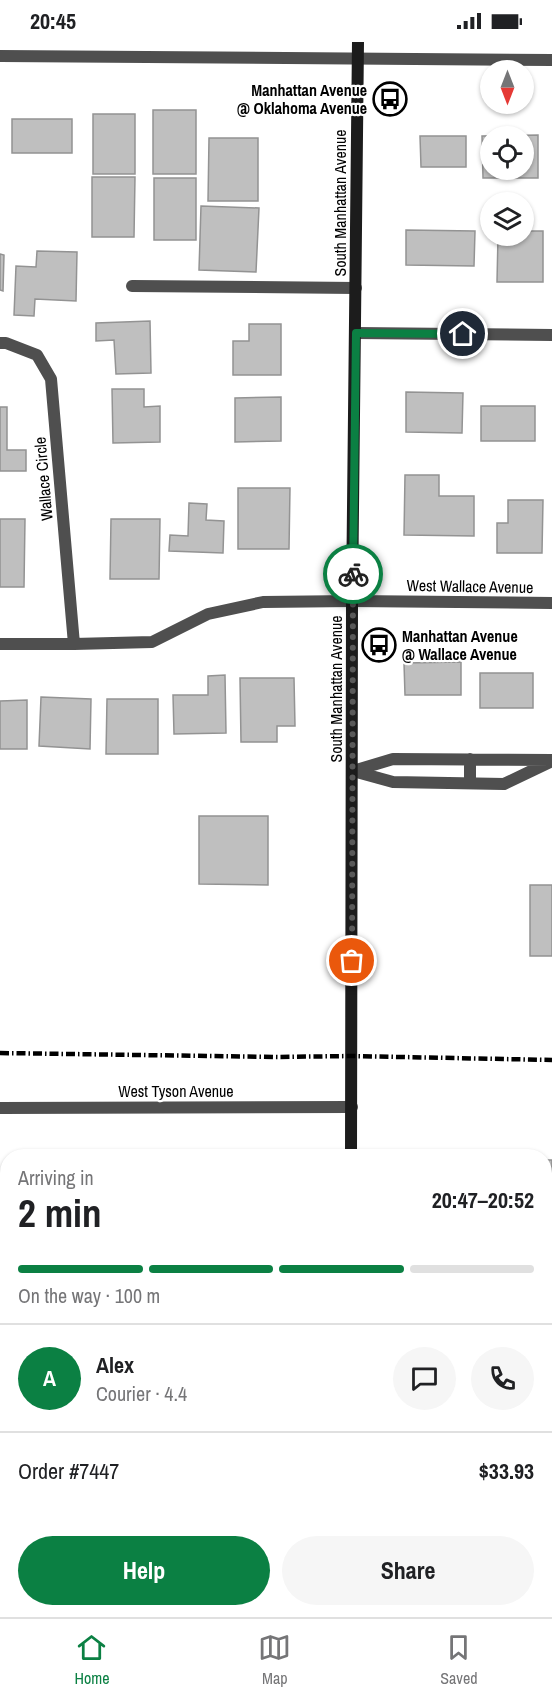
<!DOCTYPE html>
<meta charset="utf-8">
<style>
:root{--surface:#fff;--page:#f6f6f6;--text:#202124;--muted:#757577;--line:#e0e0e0;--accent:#0b8043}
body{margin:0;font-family:"Archivo Narrow",sans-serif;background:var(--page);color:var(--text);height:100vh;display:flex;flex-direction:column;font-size:22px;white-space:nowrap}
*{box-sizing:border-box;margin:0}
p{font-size:20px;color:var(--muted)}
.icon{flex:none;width:33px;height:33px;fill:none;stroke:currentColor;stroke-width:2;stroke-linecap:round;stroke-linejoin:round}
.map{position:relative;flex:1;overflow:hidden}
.panel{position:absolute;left:0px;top:1107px;width:552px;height:468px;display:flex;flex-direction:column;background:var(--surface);border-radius:24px 24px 0 0;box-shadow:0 2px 4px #0004}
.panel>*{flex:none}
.needle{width:39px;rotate:180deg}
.tools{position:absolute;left:480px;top:18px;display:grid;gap:12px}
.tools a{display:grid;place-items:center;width:54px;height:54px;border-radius:50%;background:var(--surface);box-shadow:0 2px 4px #0004;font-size:30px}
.pin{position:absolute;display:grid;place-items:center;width:51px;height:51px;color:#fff;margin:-26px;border:3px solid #fff;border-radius:50%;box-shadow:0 2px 6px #0007}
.courier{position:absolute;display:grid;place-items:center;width:60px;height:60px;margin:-30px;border:4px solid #0b8043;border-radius:50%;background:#fff;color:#222;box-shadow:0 2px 8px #0007}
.overview em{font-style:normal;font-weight:700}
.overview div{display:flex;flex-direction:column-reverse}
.overview{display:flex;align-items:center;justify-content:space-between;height:102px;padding:0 18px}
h1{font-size:39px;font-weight:700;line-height:45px}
.bar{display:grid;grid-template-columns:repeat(4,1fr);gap:9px 6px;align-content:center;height:72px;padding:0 18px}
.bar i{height:8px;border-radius:4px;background:var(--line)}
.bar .selected{background:var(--accent)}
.bar p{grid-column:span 4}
.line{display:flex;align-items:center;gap:15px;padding:0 18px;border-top:2px solid var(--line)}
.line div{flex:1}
.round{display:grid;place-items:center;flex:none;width:63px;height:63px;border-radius:32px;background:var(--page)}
.button{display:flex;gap:12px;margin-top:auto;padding:12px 18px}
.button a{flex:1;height:69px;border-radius:36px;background:var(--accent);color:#fff;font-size:24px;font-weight:700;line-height:69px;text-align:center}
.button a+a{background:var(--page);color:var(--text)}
.status{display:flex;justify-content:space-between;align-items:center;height:42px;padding:0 30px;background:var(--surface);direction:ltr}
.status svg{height:16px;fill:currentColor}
.tab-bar{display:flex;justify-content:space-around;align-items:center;height:84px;border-top:2px solid var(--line);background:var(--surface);font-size:16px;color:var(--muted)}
.tab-bar a{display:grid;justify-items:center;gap:3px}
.tab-bar .selected{color:var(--accent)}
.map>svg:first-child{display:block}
</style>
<div class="status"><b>20:45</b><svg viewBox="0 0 49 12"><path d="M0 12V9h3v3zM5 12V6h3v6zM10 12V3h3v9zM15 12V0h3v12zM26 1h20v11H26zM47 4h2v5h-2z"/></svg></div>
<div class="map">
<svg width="552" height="1575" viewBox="0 0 552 1575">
<rect width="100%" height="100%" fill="#fff"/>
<!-- building -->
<path fill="#bfbfbf" stroke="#939393" stroke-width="1.5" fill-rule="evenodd" d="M153,68H196V132H153Z
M93,72H135V132H93Z
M12,77H72V111H12Z
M538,93V136H483L482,94ZM490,94H524V128H490Z
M420,94H466V125H421Z
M209,96H258V159H208Z
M92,135H135L134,195H92Z
M154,136H196V198H154Z
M201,164L259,166L256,230L199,228Z
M524,171H529L528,189H543V240H497L498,194H524Z
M406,188L475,189L474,224L406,223Z
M37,209L77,210L76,259L35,257L34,274L14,273L16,224L36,225Z
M0,212L4,213L3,249L0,248Z
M150,279L151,331L116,332L114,298L96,299V281Z
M249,282H281V333H233V299H249Z
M112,347H144V365L160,364V400L113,401Z
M406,350L463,351L462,391L406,390Z
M281,355V399L235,400V356Z
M481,364H535V399H481Z
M0,365H7V408H26V429H0Z
M405,433H439V454H474V494L404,493Z
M238,446H290L289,507H238Z
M508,458H543L542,511H497V481H508Z
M189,461L207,462L206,478L224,479L223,511L169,509L170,493L188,494Z
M0,477H25L24,545H0Z
M111,477H160L159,537H110Z
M461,620V653H405L404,621Z
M480,631H533V666H480Z
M225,633L226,691L174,692L173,653H208V634Z
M240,636H294L295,684H277V700H241Z
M41,655L91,657L90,707L39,704Z
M107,657H158V712H106Z
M27,658V707H0V659Z
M199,774H268V843L199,842Z
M530,843H552V914H530Z
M544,1118H552V1148H548V1162H544Z"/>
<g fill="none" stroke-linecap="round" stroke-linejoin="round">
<!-- lane -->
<path stroke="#4f4f4f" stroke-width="12" d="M132,244L356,246
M254,1575V1568
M467,1575L471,1568"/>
<!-- street -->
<path stroke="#4f4f4f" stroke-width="12" d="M0,14L552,18
M356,291L552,293
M0,301H6L37,313L51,337L74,602H0
M74,602L152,600L208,572L263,560L352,559L552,561
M470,717V741
M552,718L393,717L353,729L393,740L504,742L552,719
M0,1066L352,1065
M0,1520H8
M544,1526H552"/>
<!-- secondary -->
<path stroke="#1c1c1c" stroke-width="12" d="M351,1114L352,559L358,0
M349,1575V1568"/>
<!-- rail -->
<path stroke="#000" stroke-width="4.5" stroke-dasharray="9 3 1.5 3" stroke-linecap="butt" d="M0,1011L278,1015L352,1014L552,1018"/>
</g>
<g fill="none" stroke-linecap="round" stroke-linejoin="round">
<!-- done -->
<path stroke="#595959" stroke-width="6" stroke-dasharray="0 10.8" d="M352,919L353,532"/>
<!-- route -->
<path stroke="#0b8043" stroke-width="8" d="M353,532L356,291L463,292"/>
</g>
<!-- icons -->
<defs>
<symbol id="bus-ring" viewBox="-11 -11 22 22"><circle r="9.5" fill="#fff" stroke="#000" stroke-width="1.5"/><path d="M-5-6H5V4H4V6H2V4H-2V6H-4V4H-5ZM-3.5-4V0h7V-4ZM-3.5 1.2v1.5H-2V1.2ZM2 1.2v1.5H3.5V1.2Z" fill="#000"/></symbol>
</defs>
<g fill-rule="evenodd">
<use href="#bus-ring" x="371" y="38" width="38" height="38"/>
<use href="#bus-ring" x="360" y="584" width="38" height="38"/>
</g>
<g text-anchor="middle" stroke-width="4.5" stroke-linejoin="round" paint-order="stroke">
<!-- poi labels -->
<g font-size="16" font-weight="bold" fill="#000" stroke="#fff" text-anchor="end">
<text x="367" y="54">Manhattan Avenue<tspan x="367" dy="18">@ Oklahoma Avenue</tspan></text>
<text x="402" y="600" text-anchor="start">Manhattan Avenue<tspan x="402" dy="18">@ Wallace Avenue</tspan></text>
</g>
<!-- street labels -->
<g font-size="16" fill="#000" stroke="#fff">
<text transform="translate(340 161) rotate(-90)" y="6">South Manhattan Avenue</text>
<text transform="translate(43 437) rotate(-95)" y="6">Wallace Circle</text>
<text transform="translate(470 544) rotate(1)" y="6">West Wallace Avenue</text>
<text transform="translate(336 647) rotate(-90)" y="6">South Manhattan Avenue</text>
<text x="176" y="1055">West Tyson Avenue</text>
</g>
</g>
</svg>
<div class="tools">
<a><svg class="needle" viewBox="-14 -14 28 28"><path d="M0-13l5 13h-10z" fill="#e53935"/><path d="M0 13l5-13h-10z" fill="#757577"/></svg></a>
<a><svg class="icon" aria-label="locate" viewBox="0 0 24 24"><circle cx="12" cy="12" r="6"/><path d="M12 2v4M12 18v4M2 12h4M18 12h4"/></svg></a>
<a><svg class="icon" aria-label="layers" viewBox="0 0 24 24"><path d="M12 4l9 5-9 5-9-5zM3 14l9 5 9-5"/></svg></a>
</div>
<div class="pin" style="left:352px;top:919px;background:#ea580c"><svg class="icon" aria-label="bag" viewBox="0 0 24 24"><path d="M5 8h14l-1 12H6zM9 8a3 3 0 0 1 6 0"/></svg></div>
<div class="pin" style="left:463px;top:292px;background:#1f2937"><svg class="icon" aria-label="home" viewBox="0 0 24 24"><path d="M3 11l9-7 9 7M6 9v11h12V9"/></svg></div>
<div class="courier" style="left:353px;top:532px"><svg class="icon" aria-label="bike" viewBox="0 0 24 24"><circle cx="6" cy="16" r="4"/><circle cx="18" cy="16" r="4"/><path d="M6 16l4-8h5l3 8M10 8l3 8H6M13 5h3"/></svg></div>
<section class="panel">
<div class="overview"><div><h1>2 min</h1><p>Arriving in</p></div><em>20:47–20:52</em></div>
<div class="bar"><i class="selected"></i><i class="selected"></i><i class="selected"></i><i></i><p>On the way · 100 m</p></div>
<div class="line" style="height:108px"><b class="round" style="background:var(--accent);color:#fff">A</b><div><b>Alex</b><p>Courier · 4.4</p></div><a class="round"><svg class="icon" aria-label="chat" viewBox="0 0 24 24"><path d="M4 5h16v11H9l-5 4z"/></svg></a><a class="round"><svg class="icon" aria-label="phone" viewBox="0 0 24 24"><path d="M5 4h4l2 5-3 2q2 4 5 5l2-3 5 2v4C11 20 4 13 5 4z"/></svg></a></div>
<div class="line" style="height:78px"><div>Order #7447</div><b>$33.93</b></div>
<div class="button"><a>Help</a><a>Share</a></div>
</section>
</div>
<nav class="tab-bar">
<a class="selected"><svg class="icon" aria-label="home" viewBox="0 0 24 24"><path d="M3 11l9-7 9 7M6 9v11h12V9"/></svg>Home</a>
<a><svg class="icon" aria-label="map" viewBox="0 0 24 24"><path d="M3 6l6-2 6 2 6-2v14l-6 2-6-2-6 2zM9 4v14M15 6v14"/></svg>Map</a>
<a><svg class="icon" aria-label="saved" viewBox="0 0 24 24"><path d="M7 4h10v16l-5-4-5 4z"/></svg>Saved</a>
</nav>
